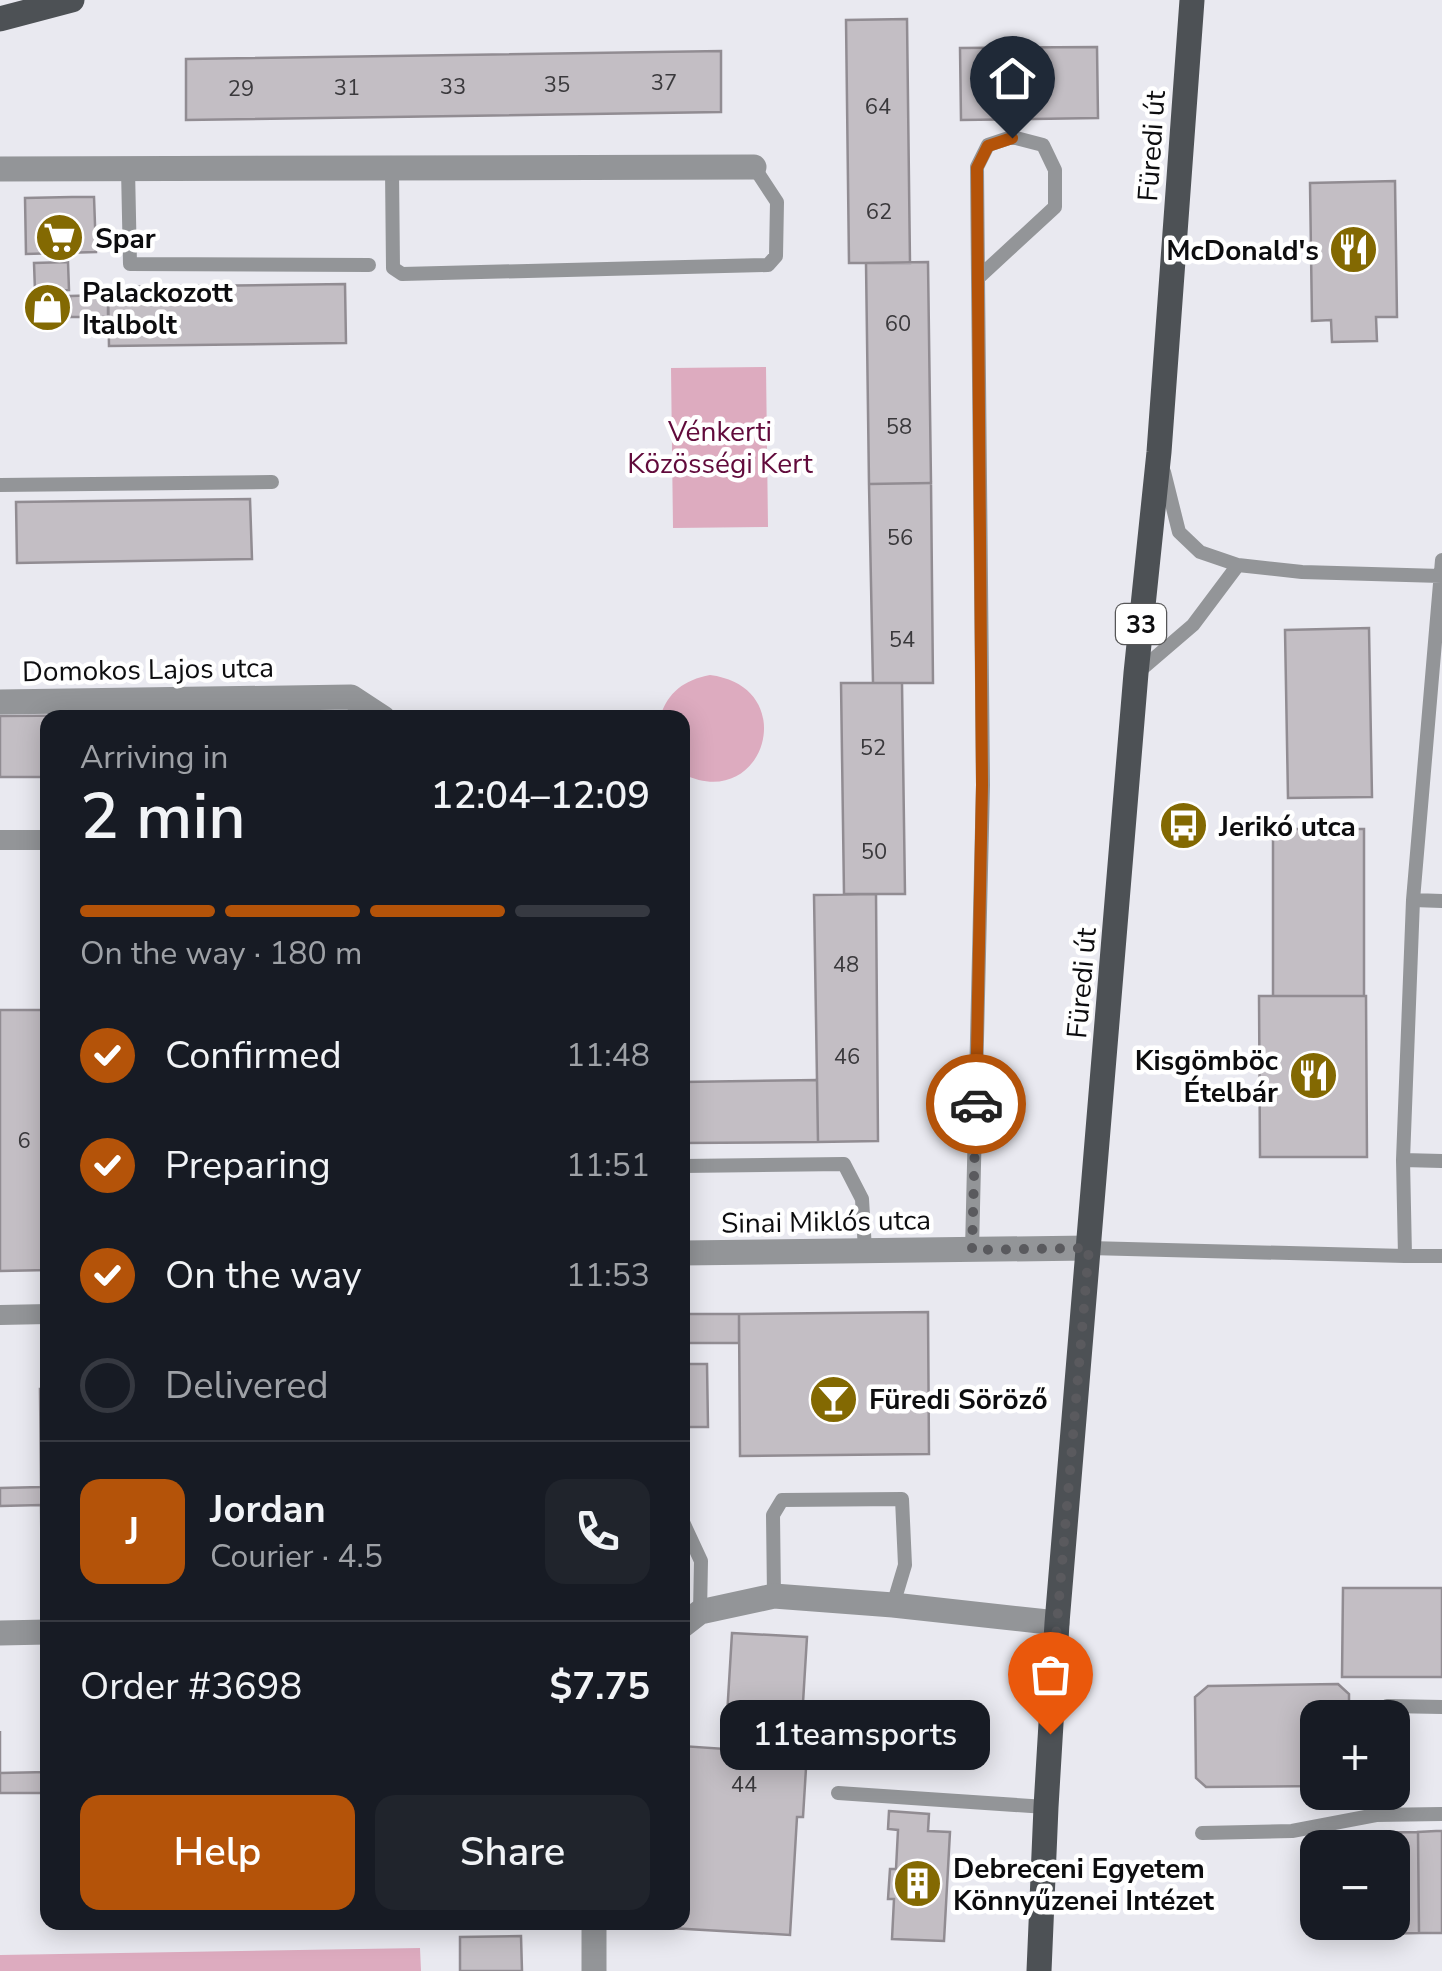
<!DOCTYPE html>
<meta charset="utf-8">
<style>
:root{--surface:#171b24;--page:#20242c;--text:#f1f3f6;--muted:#9ea1a6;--line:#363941;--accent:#b45309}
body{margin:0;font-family:"Nunito Sans",sans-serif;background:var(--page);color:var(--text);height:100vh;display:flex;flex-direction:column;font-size:38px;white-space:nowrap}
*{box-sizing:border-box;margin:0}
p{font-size:32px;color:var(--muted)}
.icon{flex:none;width:55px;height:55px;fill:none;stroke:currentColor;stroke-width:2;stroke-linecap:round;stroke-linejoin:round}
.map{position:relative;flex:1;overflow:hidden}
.sheet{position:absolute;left:40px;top:710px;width:650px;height:1220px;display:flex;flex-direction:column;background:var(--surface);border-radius:20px;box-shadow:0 5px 25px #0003}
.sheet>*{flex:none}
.controls{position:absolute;left:1300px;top:1700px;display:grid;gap:20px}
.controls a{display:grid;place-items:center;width:110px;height:110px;border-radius:20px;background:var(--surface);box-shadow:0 5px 25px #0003;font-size:50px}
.pin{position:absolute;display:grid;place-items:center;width:85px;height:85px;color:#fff;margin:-102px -42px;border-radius:50% 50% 50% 0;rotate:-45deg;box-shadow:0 0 10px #0007}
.pin .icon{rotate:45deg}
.courier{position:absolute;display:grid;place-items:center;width:100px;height:100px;margin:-50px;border:8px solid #b45309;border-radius:50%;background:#fff;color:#222;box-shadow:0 2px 12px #0007}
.bubble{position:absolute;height:70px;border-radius:20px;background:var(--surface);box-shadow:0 5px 25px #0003;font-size:32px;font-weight:600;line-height:70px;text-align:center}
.summary em{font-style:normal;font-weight:600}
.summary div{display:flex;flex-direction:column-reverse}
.summary{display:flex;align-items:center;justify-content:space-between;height:170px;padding:0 40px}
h1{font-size:65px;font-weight:600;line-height:75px}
.bar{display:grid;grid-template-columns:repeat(4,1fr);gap:15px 10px;align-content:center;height:120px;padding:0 40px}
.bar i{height:12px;border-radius:8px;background:var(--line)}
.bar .on{background:var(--accent)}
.bar p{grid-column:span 4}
.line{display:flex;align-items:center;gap:25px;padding:0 40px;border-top:2px solid var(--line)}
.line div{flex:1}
.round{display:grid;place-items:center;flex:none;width:105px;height:105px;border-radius:20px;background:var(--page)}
ol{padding:0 40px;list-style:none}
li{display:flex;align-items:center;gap:30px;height:110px}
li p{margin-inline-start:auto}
li .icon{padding:10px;border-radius:50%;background:var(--accent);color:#fff;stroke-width:4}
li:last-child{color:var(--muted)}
li i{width:55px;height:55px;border:5px solid var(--line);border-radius:50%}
.action{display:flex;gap:20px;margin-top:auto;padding:20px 40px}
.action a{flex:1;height:115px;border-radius:20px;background:var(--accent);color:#fff;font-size:40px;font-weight:600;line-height:115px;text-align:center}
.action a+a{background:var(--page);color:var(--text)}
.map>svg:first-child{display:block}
</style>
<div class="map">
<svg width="1442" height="1971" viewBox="0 0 1442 1971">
<rect width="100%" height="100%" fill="#e9e9f0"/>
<!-- green -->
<path fill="#ddabbf" d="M766,367L768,527L673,528L671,368Z
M710,675C803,687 764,814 683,774L682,718L660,717C668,692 684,680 710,675Z
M420,1948L421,1971H0V1955Z"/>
<!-- building -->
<path fill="#c3bec4" stroke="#918c92" stroke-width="2.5" d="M907,19L910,263H849L846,20Z
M1097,47L1098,118L961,120L960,48Z
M721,51V112L186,120V59Z
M1395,181L1397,317H1376L1377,341L1332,342L1331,320L1312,321L1310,183Z
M72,197H94L96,252L26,254L25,198Z
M68,262L69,290L35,291L34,263Z
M928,262L931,483L869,484L866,263Z
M345,284L346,343L109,346L108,287Z
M33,295H60V320H33Z
M108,295V317H70V296Z
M931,483L933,683H873L869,484Z
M250,499L252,559L17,563L16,502Z
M1369,628L1372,797L1288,798L1285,630Z
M841,683H902L905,894H844Z
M157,715V718H48V777H0V716Z
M1273,829H1364V996H1273Z
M876,894L878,1141L818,1142L814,895Z
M1259,996H1366L1367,1157H1260Z
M0,1010H48V1270L0,1271Z
M817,1080L818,1142L682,1143V1082Z
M928,1312L929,1454L740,1456L739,1314Z
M682,1314H739V1343H682Z
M682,1364H707L708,1427H682Z
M40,1389H48V1598H42L41,1505L0,1506V1488L41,1487Z
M1343,1588H1442V1677H1342Z
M732,1633L807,1637L800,1752H807L803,1817H797L790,1935L636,1926V1922H682V1746L725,1749Z
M46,1681H48V1870L47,1793H0V1731V1773L47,1772Z
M1338,1684L1349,1694V1718H1318V1786L1206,1787L1196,1778L1195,1697L1208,1686Z
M889,1811L929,1814L928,1831L950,1832L944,1941L892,1939L894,1899H888L890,1869H896L898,1830L888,1829Z
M1436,1831H1442V1933H1419L1418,1832Z
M1418,1832L1419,1933L1323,1935V1922H1392V1848H1323L1322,1833Z
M521,1936L522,1971H460V1937Z"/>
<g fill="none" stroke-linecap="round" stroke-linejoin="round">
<!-- service -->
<path stroke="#939598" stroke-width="14" d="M128,169L130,264L369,265
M392,170L393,268L402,274L768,265L776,256L777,202L754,167
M1164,472L1179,532L1200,552L1238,565L1302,572L1441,576
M0,485L272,482
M1137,673L1193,625L1238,565
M1413,900L1442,901
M1403,1160L1442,1161
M682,1166L844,1164L862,1199L865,1250
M1089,1248L1405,1256L1403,1160L1413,900L1442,560
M972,1250L983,785L978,278L1055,207V170L1043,145L1012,137L988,145L977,167L978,278
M1405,1256H1442
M682,1520L701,1561L700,1612
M774,1596L773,1515L782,1500L902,1499L905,1565L893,1605
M1386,1718L1387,1706L1442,1707
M838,1793L1046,1807
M1376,1815L1442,1814
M1202,1833L1292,1831L1376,1815L1378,1792"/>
<!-- pedestrian -->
<path stroke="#939598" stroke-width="20" d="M0,840H48
M0,1315L48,1314"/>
<!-- minor -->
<path stroke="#939598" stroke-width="25" d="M0,169L754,167
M0,702L351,697L383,718
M682,1253L1089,1248
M682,1626L700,1612L774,1596L893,1605L1057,1623
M0,1633L48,1632
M594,1922V1971"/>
<!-- primary -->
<path stroke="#4d5155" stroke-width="25" d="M0,19L72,0
M1039,1971L1046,1807L1057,1623L1136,673L1159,452L1192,0"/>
</g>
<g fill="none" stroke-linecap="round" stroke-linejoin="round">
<!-- done -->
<path stroke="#5a5a5e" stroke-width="10" stroke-dasharray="0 18" d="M976,1104L972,1250L1089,1248L1057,1623L1050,1734"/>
<!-- route -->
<path stroke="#b45309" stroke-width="12" d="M976,1104L982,785L977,168L988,146L1012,138"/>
</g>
<!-- icons -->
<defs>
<symbol id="supermarket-disc" viewBox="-11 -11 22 22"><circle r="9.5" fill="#836902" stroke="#fff"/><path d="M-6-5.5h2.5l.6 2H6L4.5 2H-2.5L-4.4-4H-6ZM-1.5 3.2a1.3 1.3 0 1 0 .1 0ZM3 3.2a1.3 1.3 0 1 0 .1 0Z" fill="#fff"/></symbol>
<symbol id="restaurant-disc" viewBox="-11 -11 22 22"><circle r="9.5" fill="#836902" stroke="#fff"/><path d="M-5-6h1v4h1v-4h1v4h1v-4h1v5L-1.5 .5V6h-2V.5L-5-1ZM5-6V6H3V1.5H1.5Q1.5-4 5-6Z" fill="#fff"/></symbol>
<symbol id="shop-disc" viewBox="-11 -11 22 22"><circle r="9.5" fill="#836902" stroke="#fff"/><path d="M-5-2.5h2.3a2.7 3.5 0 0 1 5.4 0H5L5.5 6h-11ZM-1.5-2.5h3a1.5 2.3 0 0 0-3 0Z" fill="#fff"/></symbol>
<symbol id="bus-disc" viewBox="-11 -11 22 22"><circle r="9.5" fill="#836902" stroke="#fff"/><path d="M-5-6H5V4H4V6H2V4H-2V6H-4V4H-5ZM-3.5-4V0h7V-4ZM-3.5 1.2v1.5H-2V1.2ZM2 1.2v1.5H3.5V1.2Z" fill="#fff"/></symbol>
<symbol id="bar-disc" viewBox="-11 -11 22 22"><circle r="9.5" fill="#836902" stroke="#fff"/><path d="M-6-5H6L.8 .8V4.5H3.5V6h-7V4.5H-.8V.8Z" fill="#fff"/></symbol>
<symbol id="building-disc" viewBox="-11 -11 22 22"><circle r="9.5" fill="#836902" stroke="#fff"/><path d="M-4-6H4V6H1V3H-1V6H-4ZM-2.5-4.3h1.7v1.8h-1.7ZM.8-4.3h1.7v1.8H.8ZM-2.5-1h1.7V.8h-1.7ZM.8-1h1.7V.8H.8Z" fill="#fff"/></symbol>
</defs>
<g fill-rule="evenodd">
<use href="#supermarket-disc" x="32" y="210" width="55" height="55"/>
<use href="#restaurant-disc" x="1326" y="222" width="55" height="55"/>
<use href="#shop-disc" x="20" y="280" width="55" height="55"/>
<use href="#bus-disc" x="1156" y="798" width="55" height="55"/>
<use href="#restaurant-disc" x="1286" y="1048" width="55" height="55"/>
<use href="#bar-disc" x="806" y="1372" width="55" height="55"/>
<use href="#building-disc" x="890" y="1856" width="55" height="55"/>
</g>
<g text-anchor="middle" stroke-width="9" stroke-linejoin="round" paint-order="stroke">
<!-- number labels -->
<g font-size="22" fill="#3a393c">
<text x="664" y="90">37</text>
<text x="557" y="92">35</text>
<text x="453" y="94">33</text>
<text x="347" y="95">31</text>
<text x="241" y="96">29</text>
<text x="878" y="114">64</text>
<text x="879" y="219">62</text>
<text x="898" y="331">60</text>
<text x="899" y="434">58</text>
<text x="900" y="545">56</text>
<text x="902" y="647">54</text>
<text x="873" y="755">52</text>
<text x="874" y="859">50</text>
<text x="846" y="972">48</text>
<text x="847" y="1064">46</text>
<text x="24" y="1148">6</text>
<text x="744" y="1792">44</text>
</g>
<!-- shield labels -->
<rect fill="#fff" stroke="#565657" stroke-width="2.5" x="1116" y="604" width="50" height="40" rx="8"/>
<g font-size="25" font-weight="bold" fill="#0d0d0f">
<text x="1141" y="633">33</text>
</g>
<!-- street labels -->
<g font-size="28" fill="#0d0d0f" stroke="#fff">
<text transform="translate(1151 146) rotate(-86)" y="10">Füredi út</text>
<text transform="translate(148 669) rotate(-1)" y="10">Domokos Lajos utca</text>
<text transform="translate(1081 983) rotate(-85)" y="10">Füredi út</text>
<text transform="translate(826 1221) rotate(-1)" y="10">Sinai Miklós utca</text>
</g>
<!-- poi labels -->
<g font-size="28" font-weight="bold" fill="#0d0d0f" stroke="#fff" text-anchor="start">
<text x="95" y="248">Spar</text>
<text x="1319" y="260" text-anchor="end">McDonald's</text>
<text x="82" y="302">Palackozott<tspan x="82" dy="32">Italbolt</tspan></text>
<text x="1219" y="836">Jerikó utca</text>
<text x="1278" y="1070" text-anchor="end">Kisgömböc<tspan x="1278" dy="32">Ételbár</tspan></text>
<text x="869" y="1409">Füredi Söröző</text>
<text x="953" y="1878">Debreceni Egyetem<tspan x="953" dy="32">Könnyűzenei Intézet</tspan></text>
</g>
<!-- park labels -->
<g font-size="28" fill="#610a3b" stroke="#fff">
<text x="720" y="441">Vénkerti<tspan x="720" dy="32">Közösségi Kert</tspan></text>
</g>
</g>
</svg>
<div class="controls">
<a>+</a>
<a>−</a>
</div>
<div class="pin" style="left:1050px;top:1734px;background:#ea580c"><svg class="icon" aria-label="bag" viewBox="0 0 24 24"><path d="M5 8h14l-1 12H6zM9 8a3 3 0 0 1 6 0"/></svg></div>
<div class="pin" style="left:1012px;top:138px;background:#1f2937"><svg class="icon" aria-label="home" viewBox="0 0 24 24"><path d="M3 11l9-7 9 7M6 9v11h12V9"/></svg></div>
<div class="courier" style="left:976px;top:1104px"><svg class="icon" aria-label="car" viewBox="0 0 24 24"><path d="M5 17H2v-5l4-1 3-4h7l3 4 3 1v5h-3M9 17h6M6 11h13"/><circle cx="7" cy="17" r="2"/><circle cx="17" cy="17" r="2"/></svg></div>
<div class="bubble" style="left:720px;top:1700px;width:270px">11teamsports</div>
<section class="sheet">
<div class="summary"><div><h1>2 min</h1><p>Arriving in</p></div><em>12:04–12:09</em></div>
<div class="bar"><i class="on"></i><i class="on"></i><i class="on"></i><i></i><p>On the way · 180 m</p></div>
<ol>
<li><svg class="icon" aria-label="check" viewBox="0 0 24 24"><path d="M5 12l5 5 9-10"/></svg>Confirmed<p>11:48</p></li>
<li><svg class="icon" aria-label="check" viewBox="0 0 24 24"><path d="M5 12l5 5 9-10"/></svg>Preparing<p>11:51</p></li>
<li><svg class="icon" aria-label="check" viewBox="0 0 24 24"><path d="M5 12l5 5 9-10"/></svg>On the way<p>11:53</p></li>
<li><i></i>Delivered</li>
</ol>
<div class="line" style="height:180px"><b class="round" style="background:var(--accent);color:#fff">J</b><div><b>Jordan</b><p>Courier · 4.5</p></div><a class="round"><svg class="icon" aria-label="phone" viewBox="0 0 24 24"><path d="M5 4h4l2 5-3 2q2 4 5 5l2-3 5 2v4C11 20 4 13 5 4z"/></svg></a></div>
<div class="line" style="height:130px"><div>Order #3698</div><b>$7.75</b></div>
<div class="action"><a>Help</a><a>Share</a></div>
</section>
</div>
